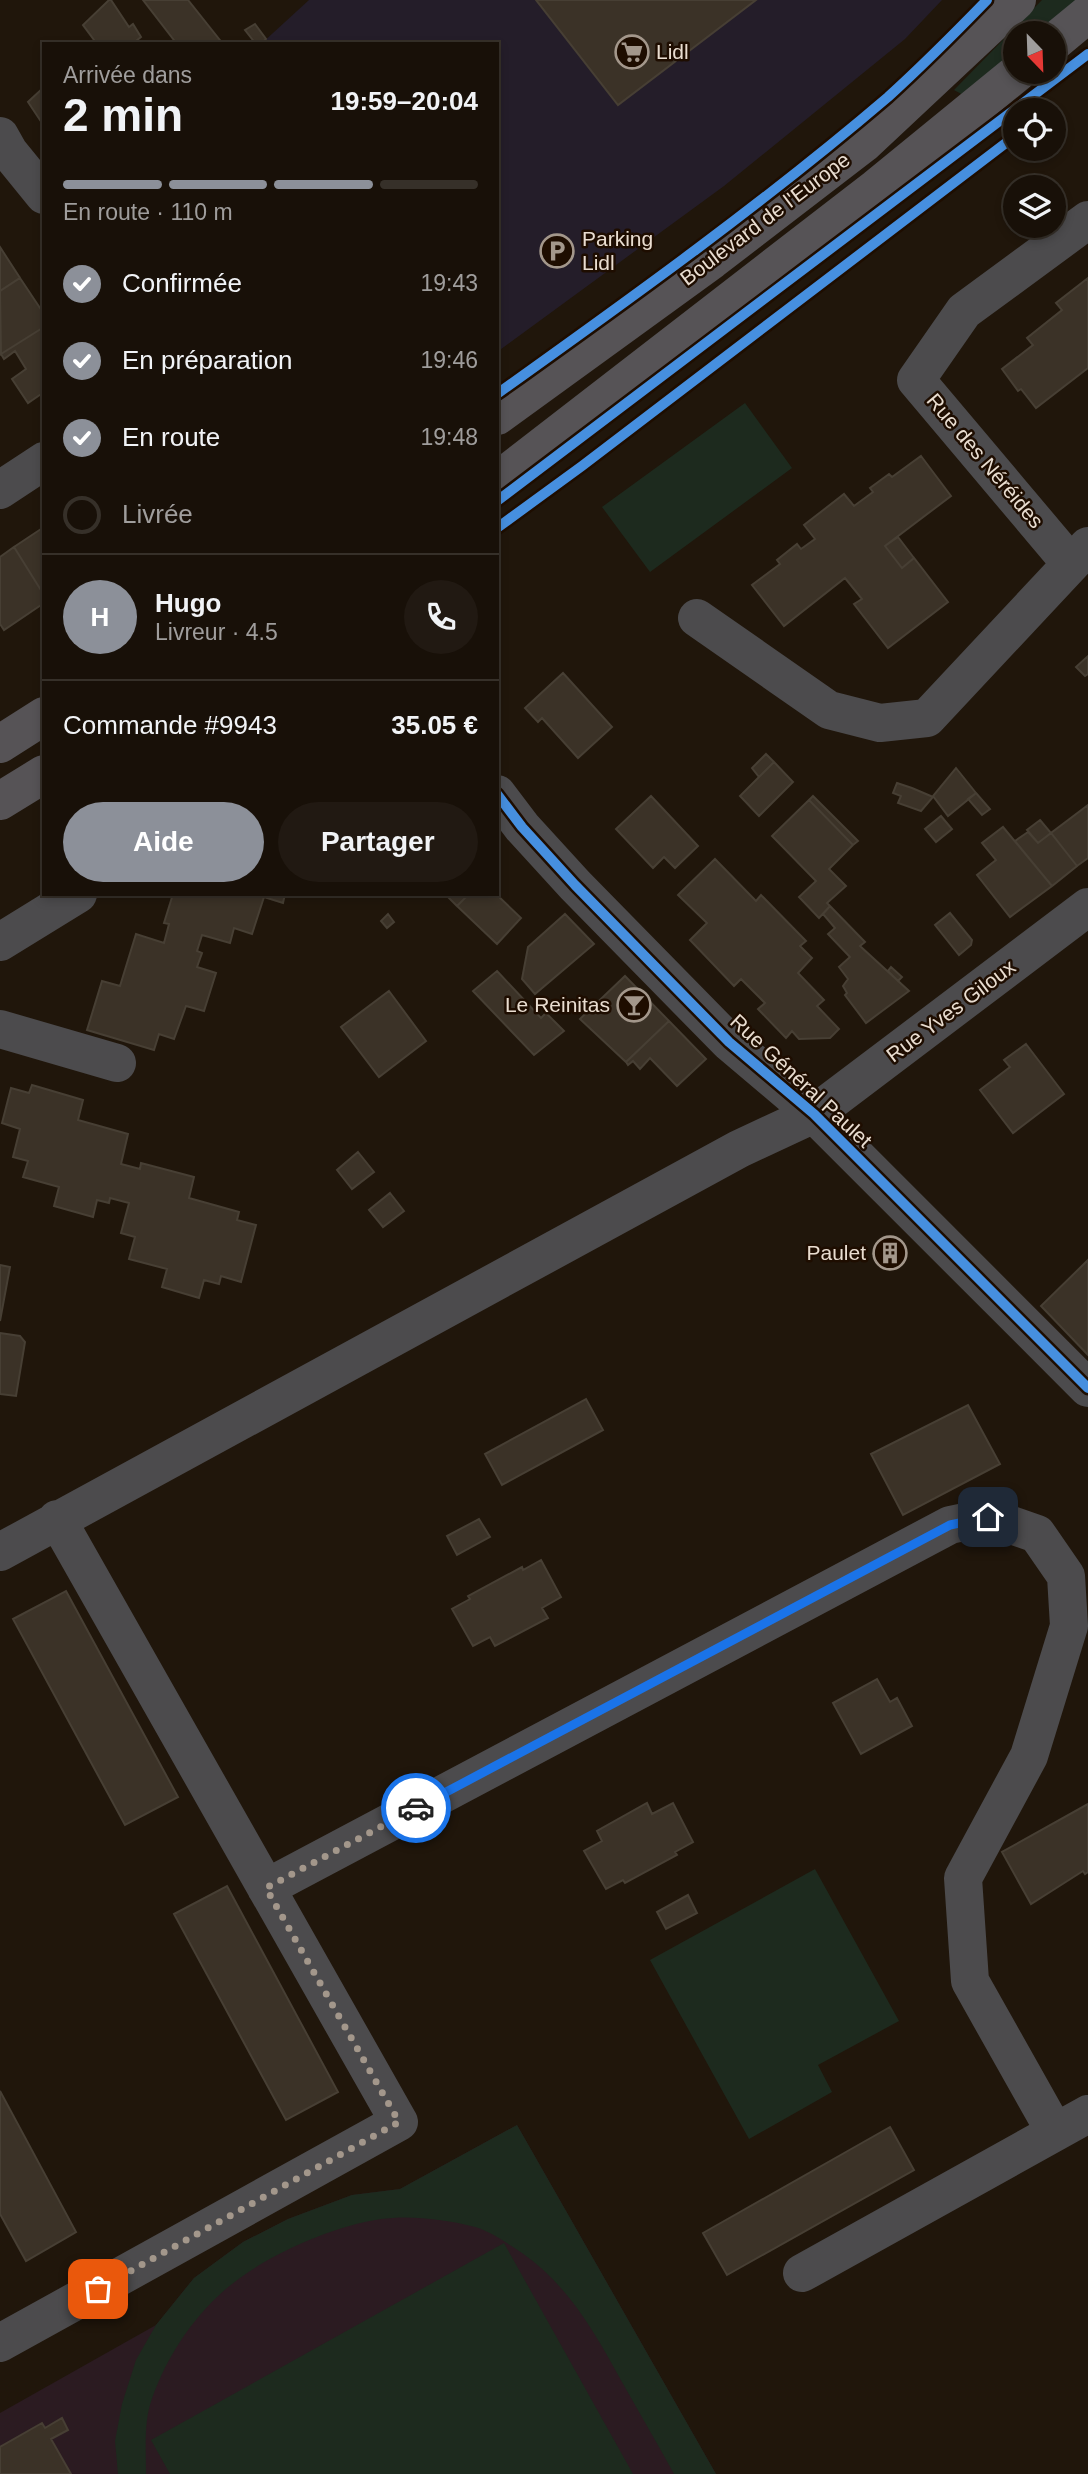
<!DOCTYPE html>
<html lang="fr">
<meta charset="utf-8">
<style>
:root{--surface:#181008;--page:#211912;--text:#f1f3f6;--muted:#9f9d9c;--line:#363029;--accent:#8c9099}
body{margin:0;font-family:Arial,sans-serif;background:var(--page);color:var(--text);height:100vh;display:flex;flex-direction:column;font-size:26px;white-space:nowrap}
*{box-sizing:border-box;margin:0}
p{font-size:23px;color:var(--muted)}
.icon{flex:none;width:38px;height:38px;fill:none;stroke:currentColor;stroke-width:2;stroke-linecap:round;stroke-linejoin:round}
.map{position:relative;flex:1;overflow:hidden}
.sheet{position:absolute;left:42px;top:42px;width:457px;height:854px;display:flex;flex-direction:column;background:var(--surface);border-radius:0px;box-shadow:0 4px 10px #0003,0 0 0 2px var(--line)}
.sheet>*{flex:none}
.needle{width:46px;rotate:157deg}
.fabs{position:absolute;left:1003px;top:21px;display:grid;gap:14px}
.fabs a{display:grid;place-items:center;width:63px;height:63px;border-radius:50%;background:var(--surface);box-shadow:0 4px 10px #0003,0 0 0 2px var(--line);font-size:35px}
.pin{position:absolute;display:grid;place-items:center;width:60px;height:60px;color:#fff;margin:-30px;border-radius:14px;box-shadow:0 4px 10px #0006}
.courier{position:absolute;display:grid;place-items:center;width:70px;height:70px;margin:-35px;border:5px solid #1a73e8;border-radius:50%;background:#fff;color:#222;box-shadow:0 2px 9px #0007}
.headline em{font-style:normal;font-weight:600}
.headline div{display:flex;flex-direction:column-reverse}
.headline{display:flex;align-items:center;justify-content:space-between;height:119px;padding:0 21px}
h1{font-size:46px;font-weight:600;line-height:52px}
.bar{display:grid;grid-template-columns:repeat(4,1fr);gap:10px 7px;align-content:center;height:84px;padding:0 21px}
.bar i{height:9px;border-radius:5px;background:var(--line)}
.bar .current{background:var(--accent)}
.bar p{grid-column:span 4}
.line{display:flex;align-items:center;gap:18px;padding:0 21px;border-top:2px solid var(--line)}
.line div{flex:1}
.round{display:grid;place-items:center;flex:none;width:74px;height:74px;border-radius:37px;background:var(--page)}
ol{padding:0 21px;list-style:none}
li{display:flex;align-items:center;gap:21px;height:77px}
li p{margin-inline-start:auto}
li .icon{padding:7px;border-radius:50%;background:var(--accent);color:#fff;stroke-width:4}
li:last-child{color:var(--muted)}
li i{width:38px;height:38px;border:4px solid var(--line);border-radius:50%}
.cta{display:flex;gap:14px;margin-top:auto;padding:14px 21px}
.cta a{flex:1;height:80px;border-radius:42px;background:var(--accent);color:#fff;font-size:28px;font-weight:600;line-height:80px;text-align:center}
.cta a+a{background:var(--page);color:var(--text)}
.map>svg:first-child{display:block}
</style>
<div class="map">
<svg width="1088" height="2474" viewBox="0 0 1088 2474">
<rect width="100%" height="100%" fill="#20160b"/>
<!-- commercial -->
<path fill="#241d29" d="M309,0H942L905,39L724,186L497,352V44H261Z"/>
<!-- education -->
<path fill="#2b1b21" d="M517,2125L716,2474H0V2413L156,2325L194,2278L243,2242L288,2219L352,2195L400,2189Z"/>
<!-- green -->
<path fill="#1d2a1e" d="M1042,0H1080L1042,33H1015V56L967,97L954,90Z
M745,403L792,468L650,572L602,507Z
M815,1869L899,2021L818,2065L832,2092L749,2139L650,1960Z
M517,2125L716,2474H674C657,2443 639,2412 622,2382C595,2333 569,2286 522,2253C507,2243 489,2230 471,2226C444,2219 409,2215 381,2219C328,2227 254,2260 216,2298C186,2327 162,2366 150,2405C144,2426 146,2452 146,2474H118L115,2441L122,2404L136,2360L156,2325L194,2278L243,2242L288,2219L352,2195L400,2189Z
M504,2243L633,2474H170L151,2440Z"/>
<!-- building -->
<path fill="#3b3227" stroke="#473f34" stroke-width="2" d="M109,0H111L129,27L133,24L141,37L132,44H90L94,40L83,25Z
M143,0H188L223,44H177Z
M536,0H756L618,105Z
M255,24L266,39L261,44H256L245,30Z
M44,87V126L28,102Z
M0,247L20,278L0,291Z
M20,278L44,314V327L1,354L0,291Z
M1088,278V368L1036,408L1021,389L1018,391L1002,369L1033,345L1027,338L1062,310L1056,303Z
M44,327V392L28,403L12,379L26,369L15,351L4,359L1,354Z
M921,456L951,496L885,546L902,568L914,558L948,602L888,648L854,604L862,599L845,578L784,626L752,585L780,564L777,560L797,544L801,549L815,539L804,525L844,494L854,506L873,492L870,488L889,474L892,477Z
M44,527V595L14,547Z
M898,537L914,558L902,568L885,546Z
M14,547L44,595V603L4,630L0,624V557Z
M1088,656V674L1085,676L1076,667Z
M563,673L612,727L578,758L542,718L538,722L525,708Z
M766,754L774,762L759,777L752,768Z
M774,762L793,782L759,816L740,796Z
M956,768L976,793L948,816L933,796Z
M897,783L912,788L933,797L921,811L898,803L901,796L893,793Z
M976,793L990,809L982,815L968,799Z
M651,796L698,846L675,868L664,857L653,868L616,829Z
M813,796L858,841L853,845L809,800Z
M809,800L853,845L829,869L846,886L827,903L830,906L819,918L799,897L816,881L772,836Z
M1088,805V858L1077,866L1051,833Z
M941,816L952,829L936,842L925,829Z
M1040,820L1051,833L1038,843L1027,830Z
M1003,827L1052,886L1010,917L977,875L996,860L982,843Z
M1028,832L1038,843L1051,833L1077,866L1052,886L1015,841Z
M715,859L756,901L761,895L806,941L800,946L812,958L798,973L824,1000L817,1006L839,1029L830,1038L799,1039L792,1031L786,1038L758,1009L765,1003L741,979L734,986L690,940L707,923L678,895Z
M173,894H285L283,903L264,897L252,934L234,928L230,943L202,935L197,951L202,953L197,967L216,973L204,1011L186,1006L174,1039L159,1034L154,1050L87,1030L102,981L120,986L136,934L164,943L169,924L164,923Z
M445,894H469L457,906Z
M469,894H496L521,918L497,944L457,906Z
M830,906L865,942L860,946L909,991L866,1023L845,995L847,993L843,986L848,979L839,967L850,957L828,934L835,928L823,914Z
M950,913L972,940L971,945L959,955L935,925Z
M388,914L394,922L387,928L381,921Z
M565,914L594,944L535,994L522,979L528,947Z
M891,967L902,977L898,981L888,971Z
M497,971L541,1018L546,1013L564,1031L534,1055L473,991Z
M625,976L669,1021L626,1062L580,1019Z
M389,991L426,1041L379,1077L341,1027Z
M669,1021L706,1059L677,1086L650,1058L640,1069L633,1061L628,1065L626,1062Z
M1026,1044L1064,1094L1013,1133L980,1090L1010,1067L1004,1060Z
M32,1085L83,1100L78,1120L128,1134L121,1164L140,1169L141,1163L194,1177L189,1198L239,1212L237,1220L256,1225L241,1282L221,1276L219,1284L204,1280L199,1298L162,1287L167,1269L129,1259L135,1237L121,1233L129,1203L110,1198L109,1203L97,1200L93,1217L54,1206L59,1187L23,1177L28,1161L13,1157L20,1129L2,1123L11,1088L29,1093Z
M358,1152L374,1172L352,1189L337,1170Z
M390,1193L404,1211L383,1227L369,1210Z
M891,1237L906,1252L889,1269L873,1254Z
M1088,1260V1355L1041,1306Z
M0,1265L10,1267L0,1321Z
M0,1333L20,1336L25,1342L16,1396L0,1394Z
M586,1399L603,1430L502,1485L485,1454Z
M968,1405L1000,1464L903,1515L871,1454Z
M479,1519L490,1537L457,1555L447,1536Z
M541,1560L561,1597L542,1608L548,1618L495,1646L490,1637L473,1646L452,1609L470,1599L468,1596L522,1567L523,1570Z
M66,1591L178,1797L125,1825L13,1619Z
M877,1679L890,1702L897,1698L912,1726L861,1754L833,1703Z
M647,1803L652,1814L673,1803L693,1842L675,1852L677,1855L625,1883L623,1880L606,1889L584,1851L602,1841L597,1831Z
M1088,1804V1872L1085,1874L1083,1871L1031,1904L1002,1852Z
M227,1886L338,2092L286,2120L174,1914Z
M688,1895L697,1913L666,1929L657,1912Z
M0,2091L76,2232L26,2261L0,2214Z
M890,2127L914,2170L727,2275L703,2233Z
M62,2418L68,2430L51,2439L71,2474H0V2447L42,2423L45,2428Z"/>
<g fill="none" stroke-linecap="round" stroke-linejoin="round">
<!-- minor -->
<path stroke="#4c4b4d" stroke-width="38" d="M0,136L9,152L44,195
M0,490L44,461
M1071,564L916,380L964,311L1088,220
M697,618L829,710L880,723L927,718L1088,546
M497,794L522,827L575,885L729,1042L814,1114L1088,1388
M0,942L78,894
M0,1029L117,1063
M0,1552L739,1149L814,1114L1088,907
M266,1888L950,1525L988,1517L1037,1534L1066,1576L1069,1626L1029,1756L963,1878L970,1981L1055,2132
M802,2273L1088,2114
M0,2343L399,2122L57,1519"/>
<!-- major -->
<path stroke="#565356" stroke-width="38" d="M1054,42L1088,14
M497,416L712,260L863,144L1017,0
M497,481L876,188L1018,72
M0,744L44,716
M0,801L44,774"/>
<defs>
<path id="cycleway" d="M497,394C630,299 764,203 888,97C922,66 955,33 987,0
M497,501L1088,54
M497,528L582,466L1015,136
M497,794L522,827L575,885L729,1042L814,1114L1088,1388"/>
</defs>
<!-- cycleway casing -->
<use href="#cycleway" stroke="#1e0d00" stroke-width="15"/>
<!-- cycleway -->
<use href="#cycleway" stroke="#468fdf" stroke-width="10"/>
</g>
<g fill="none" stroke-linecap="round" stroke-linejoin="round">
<!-- done -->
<path stroke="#a3978b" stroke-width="7" stroke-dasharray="0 12.6" d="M98,2289L399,2122L266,1888L416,1808"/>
<!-- route -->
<path stroke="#1a73e8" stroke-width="9" d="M416,1808L950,1525L988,1517"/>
</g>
<!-- icons -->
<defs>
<symbol id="supermarket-ring" viewBox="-11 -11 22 22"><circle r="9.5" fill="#1e0d00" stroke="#a3978b" stroke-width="1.5"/><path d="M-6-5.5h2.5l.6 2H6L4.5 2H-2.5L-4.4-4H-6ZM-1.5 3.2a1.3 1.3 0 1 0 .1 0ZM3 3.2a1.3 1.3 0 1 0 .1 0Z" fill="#a3978b"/></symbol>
<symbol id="parking-ring" viewBox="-11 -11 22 22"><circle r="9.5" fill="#1e0d00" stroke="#a3978b" stroke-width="1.5"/><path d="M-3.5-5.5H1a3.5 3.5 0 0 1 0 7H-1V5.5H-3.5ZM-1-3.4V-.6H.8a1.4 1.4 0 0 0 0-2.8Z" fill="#a3978b"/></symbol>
<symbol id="bar-ring" viewBox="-11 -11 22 22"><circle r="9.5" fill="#1e0d00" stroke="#a3978b" stroke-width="1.5"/><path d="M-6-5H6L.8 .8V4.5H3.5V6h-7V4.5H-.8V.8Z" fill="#a3978b"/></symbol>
<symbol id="building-ring" viewBox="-11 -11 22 22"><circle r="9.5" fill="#1e0d00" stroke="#a3978b" stroke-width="1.5"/><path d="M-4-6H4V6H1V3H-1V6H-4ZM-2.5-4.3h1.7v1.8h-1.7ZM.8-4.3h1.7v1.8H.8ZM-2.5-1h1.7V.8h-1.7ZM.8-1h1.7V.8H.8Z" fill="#a3978b"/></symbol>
</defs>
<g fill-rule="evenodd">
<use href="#supermarket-ring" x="613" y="33" width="38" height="38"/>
<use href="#parking-ring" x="538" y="232" width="38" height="38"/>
<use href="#bar-ring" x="615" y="986" width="38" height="38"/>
<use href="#building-ring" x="871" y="1234" width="38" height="38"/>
</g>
<g text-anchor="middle" stroke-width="5" stroke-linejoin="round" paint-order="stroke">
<!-- poi labels -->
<g font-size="21" fill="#e9ddd0" stroke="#1e0d00" text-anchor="start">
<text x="656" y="59">Lidl</text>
<text x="582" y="246">Parking<tspan x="582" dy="24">Lidl</tspan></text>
<text x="610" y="1012" text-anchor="end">Le Reinitas</text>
<text x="866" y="1260" text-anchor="end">Paulet</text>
</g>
<!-- street labels -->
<g font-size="21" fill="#e9ddd0" stroke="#1e0d00">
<text transform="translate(765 219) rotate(-37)" y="7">Boulevard de l'Europe</text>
<text transform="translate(985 461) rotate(50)" y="7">Rue des Néréides</text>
<text transform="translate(951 1011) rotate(-37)" y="7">Rue Yves Giloux</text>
<text transform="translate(801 1081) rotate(43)" y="7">Rue Général Paulet</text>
</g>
</g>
</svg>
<div class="fabs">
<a><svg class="needle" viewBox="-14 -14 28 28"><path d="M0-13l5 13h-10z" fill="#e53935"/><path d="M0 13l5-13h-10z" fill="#9f9d9c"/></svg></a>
<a><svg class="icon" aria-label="locate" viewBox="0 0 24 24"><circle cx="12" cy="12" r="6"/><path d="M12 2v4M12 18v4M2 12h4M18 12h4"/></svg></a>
<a><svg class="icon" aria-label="layers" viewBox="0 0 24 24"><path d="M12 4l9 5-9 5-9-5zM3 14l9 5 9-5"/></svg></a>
</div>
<div class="pin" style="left:98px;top:2289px;background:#ea580c"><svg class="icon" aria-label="bag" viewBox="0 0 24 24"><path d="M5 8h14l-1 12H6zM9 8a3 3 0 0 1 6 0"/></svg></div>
<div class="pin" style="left:988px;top:1517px;background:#1f2937"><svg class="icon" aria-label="home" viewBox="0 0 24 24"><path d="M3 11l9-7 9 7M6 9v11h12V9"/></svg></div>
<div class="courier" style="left:416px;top:1808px"><svg class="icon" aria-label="car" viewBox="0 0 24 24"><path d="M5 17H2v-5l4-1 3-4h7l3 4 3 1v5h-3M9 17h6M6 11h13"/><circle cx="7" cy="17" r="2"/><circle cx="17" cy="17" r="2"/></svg></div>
<section class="sheet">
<div class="headline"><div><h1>2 min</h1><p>Arrivée dans</p></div><em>19:59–20:04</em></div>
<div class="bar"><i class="current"></i><i class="current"></i><i class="current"></i><i></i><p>En route · 110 m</p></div>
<ol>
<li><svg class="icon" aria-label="check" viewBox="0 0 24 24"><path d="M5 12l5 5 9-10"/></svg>Confirmée<p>19:43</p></li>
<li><svg class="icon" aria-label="check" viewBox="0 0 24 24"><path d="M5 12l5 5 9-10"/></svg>En préparation<p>19:46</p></li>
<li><svg class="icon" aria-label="check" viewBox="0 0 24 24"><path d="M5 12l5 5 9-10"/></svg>En route<p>19:48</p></li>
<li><i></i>Livrée</li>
</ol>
<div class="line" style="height:126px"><b class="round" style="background:var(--accent);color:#fff">H</b><div><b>Hugo</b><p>Livreur · 4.5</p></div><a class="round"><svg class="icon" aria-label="phone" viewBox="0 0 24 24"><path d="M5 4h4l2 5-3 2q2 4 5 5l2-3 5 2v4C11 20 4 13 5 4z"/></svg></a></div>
<div class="line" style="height:91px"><div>Commande #9943</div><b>35.05 €</b></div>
<div class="cta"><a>Aide</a><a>Partager</a></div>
</section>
</div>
